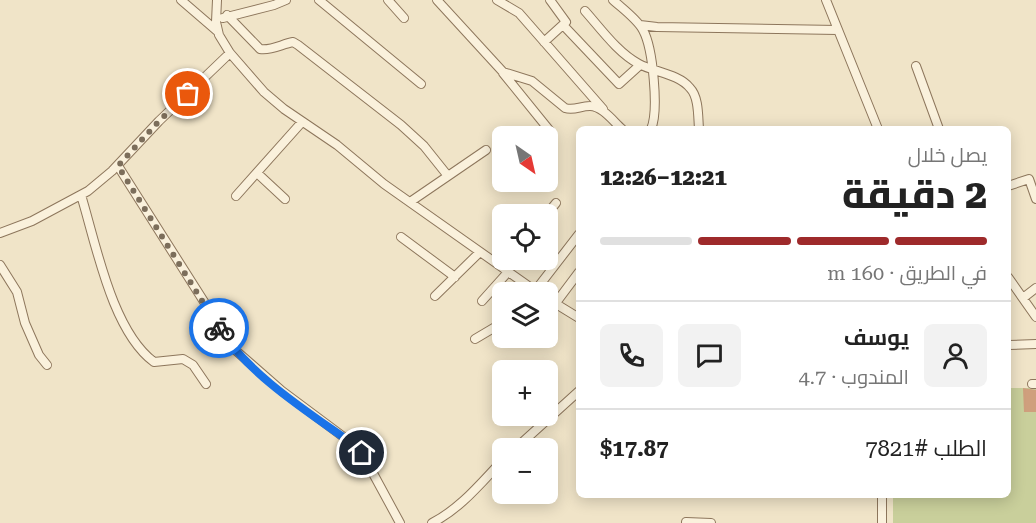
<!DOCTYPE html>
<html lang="ar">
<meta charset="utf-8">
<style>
:root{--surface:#fff;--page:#f2f2f2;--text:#222;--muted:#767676;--line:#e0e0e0;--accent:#9e2a2b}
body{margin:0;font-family:"Roboto Serif",Cairo,serif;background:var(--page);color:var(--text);direction:rtl;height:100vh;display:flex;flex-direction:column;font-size:22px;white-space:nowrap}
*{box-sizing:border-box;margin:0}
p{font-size:20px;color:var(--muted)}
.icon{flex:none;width:33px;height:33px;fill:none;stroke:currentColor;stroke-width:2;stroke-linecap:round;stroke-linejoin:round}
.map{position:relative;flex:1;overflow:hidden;direction:ltr}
.drawer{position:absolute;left:576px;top:126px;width:435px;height:372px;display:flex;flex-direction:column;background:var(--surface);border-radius:9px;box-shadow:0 3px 15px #0003;direction:rtl}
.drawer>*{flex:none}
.needle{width:39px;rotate:146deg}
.fabs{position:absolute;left:492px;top:126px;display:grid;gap:12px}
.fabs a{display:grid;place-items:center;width:66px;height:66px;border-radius:9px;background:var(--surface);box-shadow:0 3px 15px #0003;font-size:30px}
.pin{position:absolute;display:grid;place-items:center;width:51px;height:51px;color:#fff;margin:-26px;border:3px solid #fff;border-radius:50%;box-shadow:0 2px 6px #0007}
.courier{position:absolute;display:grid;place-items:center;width:60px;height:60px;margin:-30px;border:4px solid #1a73e8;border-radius:50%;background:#fff;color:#222;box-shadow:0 2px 8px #0007}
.headline em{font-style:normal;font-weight:800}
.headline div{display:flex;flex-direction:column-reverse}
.headline{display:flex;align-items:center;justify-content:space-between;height:102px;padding:0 24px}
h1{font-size:39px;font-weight:800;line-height:45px}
.bar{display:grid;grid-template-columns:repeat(4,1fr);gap:9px 6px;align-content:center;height:72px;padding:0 24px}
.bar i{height:8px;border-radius:4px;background:var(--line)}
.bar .selected{background:var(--accent)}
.bar p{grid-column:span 4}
.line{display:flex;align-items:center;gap:15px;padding:0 24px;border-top:2px solid var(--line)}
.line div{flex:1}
.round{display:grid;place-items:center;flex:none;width:63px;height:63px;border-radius:9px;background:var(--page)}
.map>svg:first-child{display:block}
</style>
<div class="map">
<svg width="1036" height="523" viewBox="0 0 1036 523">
<rect width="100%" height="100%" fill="#f0e4c8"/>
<!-- green -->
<path fill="#c9cf9b" d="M1008,388H1036V523H893V495H1008Z"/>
<!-- building -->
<path fill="#cf9f7d" d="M1023,388L1036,390V412H1024Z"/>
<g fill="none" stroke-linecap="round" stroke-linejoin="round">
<defs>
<path id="minor" d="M181,0L217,31
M217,0L216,22L219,35L230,53L264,92L284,109L337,145L384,184L537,292
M319,0L421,84
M388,0L404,18
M437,0L503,72L532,81L565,108C574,111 580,106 590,106C602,106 613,121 622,129
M497,0L519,13L603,109
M613,0C623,9 637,19 643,30C653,48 659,111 651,129
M826,0L878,129
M585,11C601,29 618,53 639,64C654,72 679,74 690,88C699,97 698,117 699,129
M227,15L260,49C271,51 282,44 293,42L298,45L401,125L424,146L448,176
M223,18L274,5L286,0
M563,25L619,84L640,65
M640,25L657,27L838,30
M544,42L566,22L550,0
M916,66L939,129
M503,73L550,131
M118,166L234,349L282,391L353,444L362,453L400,523
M257,173L285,199
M1008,186L1029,179L1036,199
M81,195C96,244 112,331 154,362L183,359L193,365L206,384
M236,196L302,122
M410,202L486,150
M547,214L556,203
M0,233L32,221L88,191L112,171L159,121L230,53
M401,237L455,277
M0,265L17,292L25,323L39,355L47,365
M505,270L513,260
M1008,277L1036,317
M535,291L579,234
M435,296L480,252
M1023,298L1036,288
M548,299L579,318
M482,301L508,272
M555,304L579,272
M475,339L502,323
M1008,345L1036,344
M1032,384H1036
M516,448L579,391
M882,495V523
M686,522L711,523
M432,523C461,508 480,484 502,461"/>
</defs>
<!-- minor casing -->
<use href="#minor" stroke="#8d765c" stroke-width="10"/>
<!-- minor -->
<use href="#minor" stroke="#faf1dc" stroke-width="8"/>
</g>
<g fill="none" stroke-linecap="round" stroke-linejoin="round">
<!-- done -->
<path stroke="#7c6e5b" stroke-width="6" stroke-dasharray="0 10.8" d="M188,94L159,121L118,166L219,328"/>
<!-- route -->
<path stroke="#1a73e8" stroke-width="8" d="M219,328C249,375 308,412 353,444L362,453"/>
</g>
</svg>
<div class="fabs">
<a><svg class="needle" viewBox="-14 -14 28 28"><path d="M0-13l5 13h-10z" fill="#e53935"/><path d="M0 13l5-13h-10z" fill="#767676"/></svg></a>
<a><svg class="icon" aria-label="locate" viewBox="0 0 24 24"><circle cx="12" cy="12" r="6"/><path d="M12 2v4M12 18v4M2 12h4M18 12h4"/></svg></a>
<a><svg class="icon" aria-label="layers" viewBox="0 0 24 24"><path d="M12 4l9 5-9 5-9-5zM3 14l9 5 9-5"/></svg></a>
<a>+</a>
<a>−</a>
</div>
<div class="pin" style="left:188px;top:94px;background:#ea580c"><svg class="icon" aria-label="bag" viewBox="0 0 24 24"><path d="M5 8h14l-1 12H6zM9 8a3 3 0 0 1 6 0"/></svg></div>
<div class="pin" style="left:362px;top:453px;background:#1f2937"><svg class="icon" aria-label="home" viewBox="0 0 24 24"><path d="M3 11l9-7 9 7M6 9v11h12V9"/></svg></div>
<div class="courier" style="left:219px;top:328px"><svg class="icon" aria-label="bike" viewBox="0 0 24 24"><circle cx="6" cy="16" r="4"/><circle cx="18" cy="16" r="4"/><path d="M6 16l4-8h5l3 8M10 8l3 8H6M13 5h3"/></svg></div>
<section class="drawer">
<div class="headline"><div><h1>2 دقيقة</h1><p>يصل خلال</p></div><em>12:21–12:26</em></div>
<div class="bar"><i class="selected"></i><i class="selected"></i><i class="selected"></i><i></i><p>في الطريق · 160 m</p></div>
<div class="line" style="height:108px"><a class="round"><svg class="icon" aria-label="person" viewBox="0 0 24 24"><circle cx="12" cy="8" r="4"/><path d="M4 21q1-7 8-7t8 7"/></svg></a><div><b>يوسف</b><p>المندوب · 4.7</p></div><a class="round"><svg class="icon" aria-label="chat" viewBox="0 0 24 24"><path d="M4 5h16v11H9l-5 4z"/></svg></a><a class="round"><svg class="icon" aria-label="phone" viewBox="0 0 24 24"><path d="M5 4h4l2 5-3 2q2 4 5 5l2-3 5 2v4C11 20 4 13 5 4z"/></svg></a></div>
<div class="line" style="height:78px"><div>الطلب #7821</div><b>$17.87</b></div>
</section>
</div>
